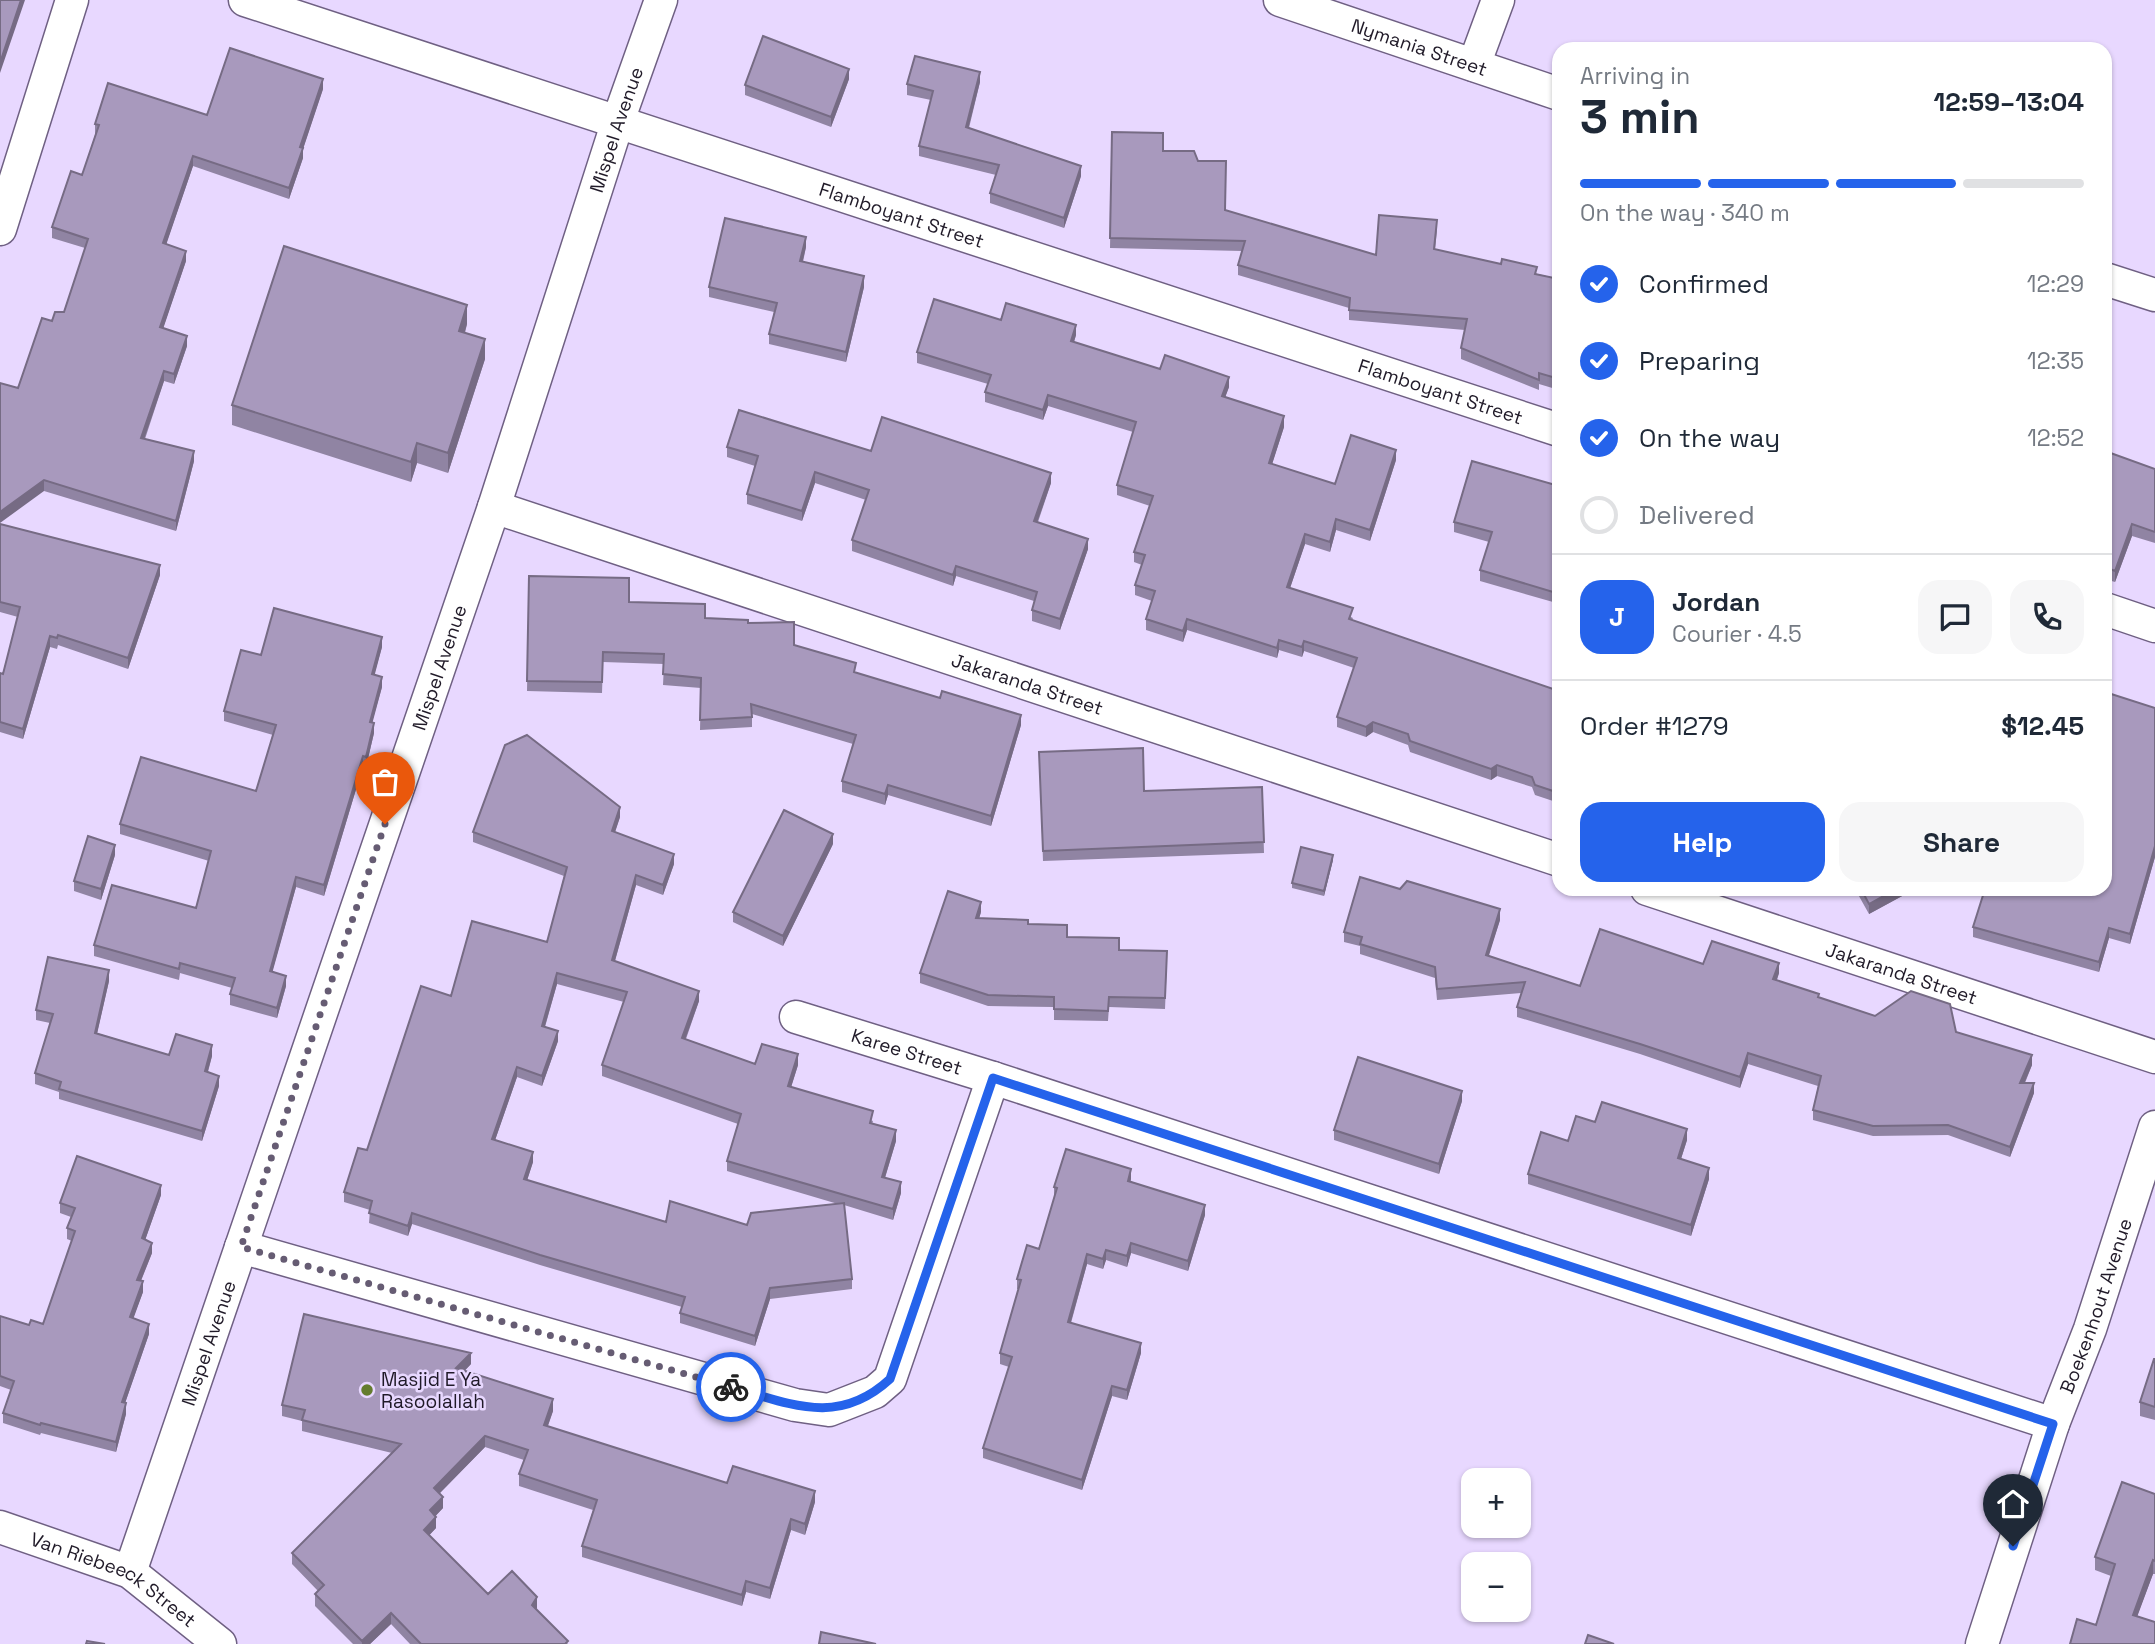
<!DOCTYPE html>
<meta charset="utf-8">
<style>
:root{--surface:#fff;--page:#f6f6f7;--text:#1f2937;--muted:#747a83;--line:#e0e1e3;--accent:#2563eb}
body{margin:0;font-family:"Space Grotesk",sans-serif;background:var(--page);color:var(--text);height:100vh;display:flex;flex-direction:column;font-size:26px;white-space:nowrap}
*{box-sizing:border-box;margin:0}
p{font-size:23px;color:var(--muted)}
.icon{flex:none;width:38px;height:38px;fill:none;stroke:currentColor;stroke-width:2;stroke-linecap:round;stroke-linejoin:round}
.map{position:relative;flex:1;overflow:hidden}
.drawer{position:absolute;left:1552px;top:42px;width:560px;height:854px;display:flex;flex-direction:column;background:var(--surface);border-radius:21px;box-shadow:0 2px 5px #0004}
.drawer>*{flex:none}
.controls{position:absolute;left:1461px;top:1468px;display:grid;gap:14px}
.controls a{display:grid;place-items:center;width:70px;height:70px;border-radius:14px;background:var(--surface);box-shadow:0 2px 5px #0004;font-size:35px}
.pin{position:absolute;display:grid;place-items:center;width:60px;height:60px;color:#fff;margin:-72px -30px;border-radius:50% 50% 50% 0;rotate:-45deg;box-shadow:0 0 7px #0007}
.pin .icon{rotate:45deg}
.courier{position:absolute;display:grid;place-items:center;width:70px;height:70px;margin:-35px;border:5px solid #2563eb;border-radius:50%;background:#fff;color:#222;box-shadow:0 2px 9px #0007}
.summary em{font-style:normal;font-weight:700}
.summary div{display:flex;flex-direction:column-reverse}
.summary{display:flex;align-items:center;justify-content:space-between;height:119px;padding:0 28px}
h1{font-size:46px;font-weight:700;line-height:52px}
.bar{display:grid;grid-template-columns:repeat(4,1fr);gap:10px 7px;align-content:center;height:84px;padding:0 28px}
.bar i{height:9px;border-radius:5px;background:var(--line)}
.bar .current{background:var(--accent)}
.bar p{grid-column:span 4}
.line{display:flex;align-items:center;gap:18px;padding:0 28px;border-top:2px solid var(--line)}
.line div{flex:1}
.round{display:grid;place-items:center;flex:none;width:74px;height:74px;border-radius:21px;background:var(--page)}
ol{padding:0 28px;list-style:none}
li{display:flex;align-items:center;gap:21px;height:77px}
li p{margin-inline-start:auto}
li .icon{padding:7px;border-radius:50%;background:var(--accent);color:#fff;stroke-width:4}
li:last-child{color:var(--muted)}
li i{width:38px;height:38px;border:4px solid var(--line);border-radius:50%}
.button{display:flex;gap:14px;margin-top:auto;padding:14px 28px}
.button a{flex:1;height:80px;border-radius:21px;background:var(--accent);color:#fff;font-size:28px;font-weight:700;line-height:80px;text-align:center}
.button a+a{background:var(--page);color:var(--text)}
.map>svg:first-child{display:block}
</style>
<div class="map">
<svg width="2155" height="1644" viewBox="0 0 2155 1644">
<rect width="100%" height="100%" fill="#e8d8ff"/>
<g fill="none" stroke-linecap="round" stroke-linejoin="round">
<defs>
<g id="street">
<path id="s1" d="M245,0L1559,430"/>
<path id="s2" d="M1280,0L1559,94"/>
<path d="M1474,65L1498,0"/>
<path d="M0,229L72,0"/>
<path d="M2105,279L2155,295"/>
<path id="s3" d="M494,507L1559,860"/>
<path d="M2105,609L2155,626"/>
<path id="s4" d="M1647,889L2155,1057"/>
<path id="s5" d="M796,1017L993,1078L2053,1424"/>
<path d="M241,1247L795,1405L829,1410L875,1392L890,1379L993,1078"/>
<path id="s6" d="M0,1527L130,1572L220,1644"/>
<path id="s7" d="M130,1572L494,507L618,121L661,0"/>
<path id="s8" d="M1982,1644L2053,1424L2090,1329L2155,1127"/>
</g>
</defs>
<!-- street casing -->
<use href="#street" stroke="#6f6083" stroke-width="35"/>
<!-- street -->
<use href="#street" stroke="#fff" stroke-width="32"/>
</g>
<!-- wall -->
<path fill="#9084a3" fill-rule="evenodd" d="M849,79L831,127L745,95V85Z
M980,82L969,128L1081,176L1064,228L990,203V193L996,175L919,156V146L931,100L907,95V84Z
M323,89L303,149V158L289,199L193,166L166,244L186,261L163,328L187,346L174,384L164,381L145,439L194,461L176,531L44,491L18,388L52,321L64,312L85,248L52,238V227L82,175L95,135V124L207,115Z
M1112,132L1163,151L1198,161L1225,210L1376,255L1437,230L1435,250L1559,279V390L1539,384V390L1461,359V348L1465,330L1349,320V308L1238,275V265L1242,251L1110,248Z
M806,247L803,262L864,287L846,362L769,344V334L774,312L709,297V287Z
M1001,320L1076,335L1074,342L1160,369L1229,387L1225,397L1284,427L1272,464L1335,484L1396,460L1370,541L1336,530L1330,552L1305,544L1290,588L1353,618L1352,620L1559,691V803L1535,795L1532,787L1497,776L1491,780L1462,770L1410,752L1408,745L1373,732L1366,737L1337,727V717L1354,668L1304,651L1302,657L1279,650L1277,658L1187,630L1183,642L1146,630V619L1152,601L1135,595V585L1142,565L1134,562V552L1150,506L1117,495V485L1133,432L1048,406L1043,420L985,402V392L988,384L917,363V352Z
M467,324L465,333L485,359L448,473L417,463L411,482L232,425V405Z
M727,447L871,451L1051,483L1038,522L1088,549L1060,630L1032,621V610L1034,601L956,576L953,586L852,551V540L866,500L815,483L802,521L747,504V494L755,466L727,457Z
M2105,451L2155,469V543L2132,536L2115,582L2105,579Z
M1559,486L1553,602L1480,581V570L1489,542L1454,532V522Z
M0,524L160,575L128,669L58,645L57,649L50,647L23,739L0,732V673L3,674L18,617L0,612Z
M529,576L629,602L705,618L748,623L856,673L1021,725L991,826L888,795L885,805L842,792V781L853,744L752,714V727L700,730L701,688L663,685L664,664L603,662L602,693L527,691Z
M382,647L374,675L382,687L372,722L374,733L366,767L363,766L324,896L296,887L272,972L286,986L277,1018L230,1005V994L232,988L180,973L179,980L94,956V945L196,908L209,861L120,834V824L256,791L273,735L224,721V711L261,655Z
M2155,708V857L2130,944L2109,938L2099,972L1973,937V927Z
M1039,752L1144,791L1262,787L1264,853L1043,861Z
M620,817L615,832L674,864L663,895L636,885L615,961L699,1001L686,1039L755,1064L798,1065L791,1087L873,1121L872,1124L896,1141L885,1178L901,1193L893,1220L844,1205L852,1279V1289L770,1299L755,1346L680,1323V1313L682,1307L540,1265L412,1224L408,1236L369,1223L370,1210L344,1202V1192L451,996L547,942L564,876L473,842V832ZM557,984L624,1002L602,1065V1076L738,1124L727,1161V1171L838,1204L747,1225L666,1222L527,1180L533,1162L495,1140L517,1077L542,1086L558,1041L545,1027Z
M833,844L783,946L733,922V912Z
M115,855L101,900L74,891V881Z
M1333,860L1324,896L1292,888V883Z
M1855,889H1915L1869,914Z
M981,912L979,918L1028,924L1067,937L1167,961L1165,1009L1109,1007L1108,1021L1054,1020V1007L988,1006L920,983V973Z
M1500,920L1488,956L1580,986L1703,964L1779,973L1777,980L1819,998L1875,1016L1956,1032L2032,1065L2025,1083L2034,1093L2010,1157L1948,1135L1873,1136L1813,1120V1110L1818,1086L1748,1064L1740,1088L1640,1054L1517,1017V1007L1521,993L1437,1000L1435,978L1360,954V946L1344,942V932Z
M109,981L97,1033L169,1055L212,1056L208,1072L219,1086L202,1141L59,1099V1092L35,1084V1073L50,1023L36,1020V1010Z
M1462,1101L1439,1174L1334,1140V1130Z
M1595,1122L1687,1140L1681,1159L1709,1179L1691,1236L1528,1184V1174L1568,1141Z
M1131,1179L1130,1182L1205,1215L1188,1271L1131,1253L1127,1267L1106,1260L1103,1269L1087,1264L1071,1323L1141,1353L1127,1400L1112,1396L1082,1490L983,1458V1448L1009,1367L1000,1364V1353L1019,1289H1017V1279L1039,1249L1054,1198V1187Z
M161,1195L145,1240L152,1253L141,1281L143,1292L133,1318L149,1334L125,1403L126,1414L116,1452L41,1433L40,1435L3,1423V1413L11,1390L0,1386V1316L29,1325L43,1324L72,1241L67,1239V1228L71,1217L60,1213V1203Z
M2155,1359V1420L2140,1416V1402Z
M471,1364L464,1371L553,1411L548,1426L727,1483L815,1502L805,1535L791,1530L770,1599L746,1592L742,1606L582,1557V1546L593,1510L519,1486V1474L524,1460L485,1447L440,1493L443,1508L435,1516L436,1528L429,1535L488,1594L537,1608L536,1610L568,1644H410L391,1624L370,1644H353L315,1606V1594L318,1591L292,1564V1553L392,1453L302,1431V1421L282,1416V1405Z
M2155,1494V1574H2153L2137,1616L2096,1625L2111,1576L2095,1570V1557Z"/>
<!-- shaded-wall -->
<path fill="#766b84" d="M21,0H25L0,73V63Z
M849,69V79L831,127V117Z
M980,72V82L966,137V127Z
M323,79V89L303,149V158L289,199V188L300,147Z
M193,156V166L163,254V243Z
M1081,166V176L1064,228V218Z
M806,237V247L800,272V261Z
M186,251V261L160,338V327Z
M864,276V287L846,362V352Z
M467,305V324L459,351V331Z
M1076,325V335L1071,351V341Z
M187,336V346L174,384V374Z
M485,339V359L448,473V453Z
M164,371V381L141,448V438Z
M1229,377V387L1222,406V396Z
M1048,395V406L1043,420V410Z
M1284,416V427L1269,474V463Z
M417,443V463L411,482V462Z
M1396,450V460L1370,541V530Z
M194,451V461L176,531V521Z
M815,472V483L802,521V511Z
M1051,473V483L1034,531V521Z
M44,480V491L0,523V512Z
M1336,519V530L1330,552V542Z
M2132,524V536L2115,582V571Z
M1305,534V544L1287,597V587Z
M1088,539V549L1060,630V619Z
M160,565V575L128,669V658Z
M956,566V576L953,586V575Z
M1559,570V581L1553,602V592Z
M1187,619V630L1183,642V631Z
M50,636V647L23,739V729Z
M382,637V647L372,685V674Z
M1279,640V650L1277,658V648Z
M1304,641V651L1302,657V647Z
M382,677V687L370,732V722Z
M1021,715V725L991,826V816Z
M1373,722V732L1366,737V727Z
M374,723V733L366,767V757Z
M363,756V766L324,896V885Z
M1497,765V776L1491,780V769Z
M888,785V795L885,805V794Z
M620,807V817L612,841V831Z
M833,834V844L783,946V936Z
M115,845V855L101,900V889Z
M2155,846V857L2130,944V934Z
M674,854V864L663,895V885Z
M1333,855V860L1324,896V891Z
M636,875V885L612,971V960Z
M296,877V887L270,981V971Z
M1896,889H1915L1869,914V904Z
M981,902V912L976,929V918Z
M1500,909V920L1486,965V955Z
M2109,928V938L2099,972V962Z
M1779,963V973L1773,990V979Z
M109,970V981L95,1043V1033Z
M557,973V984L542,1036V1026Z
M286,976V986L277,1018V1008Z
M699,991V1001L682,1048V1038Z
M558,1031V1041L542,1086V1076Z
M212,1045V1056L205,1081V1071Z
M1748,1053V1064L1740,1088V1077Z
M798,1054V1065L788,1097V1086Z
M2032,1055V1065L2020,1093V1083Z
M517,1067V1077L492,1149V1139Z
M219,1076V1086L202,1141V1131Z
M2034,1083V1093L2010,1157V1147Z
M1462,1091V1101L1439,1174V1164Z
M1687,1129V1140L1678,1168V1158Z
M896,1130V1141L882,1187V1177Z
M533,1152V1162L524,1190V1179Z
M1709,1168V1179L1691,1236V1225Z
M1131,1169V1179L1128,1192V1181Z
M901,1182V1193L893,1220V1209Z
M161,1185V1195L142,1249V1238Z
M1205,1205V1215L1188,1271V1261Z
M412,1213V1224L408,1236V1226Z
M152,1243V1253L137,1290V1280Z
M1131,1243V1253L1127,1267V1256Z
M1106,1250V1260L1103,1269V1259Z
M1087,1254V1264L1068,1332V1322Z
M143,1281V1292L130,1328V1317Z
M770,1288V1299L755,1346V1336Z
M149,1324V1334L122,1412V1402Z
M1141,1343V1353L1127,1400V1390Z
M471,1353V1364L456,1380V1368Z
M1112,1386V1396L1082,1490V1480Z
M553,1399V1411L544,1436V1425Z
M126,1403V1414L116,1452V1442Z
M485,1436V1447L434,1499V1488Z
M815,1491V1502L805,1535V1524Z
M443,1497V1508L430,1522V1510Z
M436,1517V1528L424,1541V1530Z
M791,1519V1530L770,1599V1588Z
M2153,1560V1574L2133,1628V1615Z
M746,1581V1592L742,1606V1595Z
M537,1597V1608L532,1616V1605Z
M391,1613V1624L370,1644H362V1641Z"/>
<!-- building -->
<path fill="#a899bd" stroke="#766b84" stroke-width="2" d="M0,0H21L0,63Z
M763,36L849,69L831,117L745,85Z
M230,48L323,79L300,147L303,148L289,188L193,156L163,243L186,251L160,327L187,336L174,374L164,371L141,438L194,451L176,521L44,480L0,512V383L18,388L42,318L52,321L55,312H64L88,239L52,227L71,171L82,175L99,125L95,124L108,83L207,115Z
M915,56L980,72L966,127L1081,166L1064,218L990,193L999,165L919,146L933,91L907,84Z
M1112,132L1163,133V151H1194L1198,161H1226L1225,210L1376,255L1379,215L1437,220L1434,249L1501,264L1502,259L1537,267L1535,274L1559,279V379L1539,373V380L1461,348L1467,319L1349,310L1350,298L1238,265L1245,241L1110,238Z
M725,218L806,237L800,261L864,276L846,352L769,334L777,303L709,287Z
M284,246L467,305L459,331L485,339L448,453L417,443L411,462L232,405Z
M934,299L1001,320L1006,303L1076,325L1071,341L1160,369L1165,355L1229,377L1222,396L1284,416L1269,463L1335,484L1351,435L1396,450L1370,530L1336,519L1330,542L1305,534L1287,587L1353,608L1349,619L1559,691V793L1535,785L1532,777L1497,765L1491,769L1462,759L1410,741L1408,734L1373,722L1366,727L1337,717L1357,658L1304,641L1302,647L1279,640L1277,648L1187,619L1183,631L1146,619L1155,591L1135,585L1145,555L1134,552L1153,496L1117,485L1136,422L1048,395L1043,410L985,392L991,375L917,352Z
M739,410L871,451L882,417L1051,473L1034,521L1088,539L1060,619L1032,610L1037,592L956,566L953,575L852,540L869,490L815,472L802,511L747,494L758,456L727,447Z
M2105,451L2155,469V532L2132,524L2115,571L2105,567Z
M1472,461L1559,486V570L1553,592L1480,570L1492,532L1454,522Z
M0,524L160,565L128,658L58,635L57,638L50,636L23,729L0,722V673L3,674L20,607L0,602Z
M529,576L629,578V602L705,604V618L748,620V623L794,622V645L856,663L854,672L940,698L942,691L1021,715L991,816L888,785L885,794L842,781L856,735L751,704L752,717L700,720L701,678L663,674L664,654L603,652L602,682L527,681Z
M274,608L382,637L372,674L382,677L370,722L374,723L366,757L363,756L324,885L296,877L270,971L286,976L277,1008L230,994L235,978L180,963L179,969L94,945L112,885L196,908L211,851L120,824L141,757L256,791L276,725L224,711L241,650L261,655Z
M2105,692L2155,708V846L2130,934L2109,928L2099,962L1973,927L1985,889H2105Z
M527,735L620,807L612,831L674,854L663,885L636,875L612,960L699,991L682,1038L755,1064L762,1044L798,1054L788,1086L873,1111L870,1123L896,1130L882,1177L901,1182L893,1209L727,1161L741,1114L602,1065L627,992L557,973L542,1026L558,1031L542,1076L517,1067L492,1139L533,1152L524,1179L666,1222L670,1201L747,1225L751,1213L844,1203L852,1279L770,1288L755,1336L680,1313L685,1297L540,1255L412,1213L408,1226L369,1213L372,1201L344,1192L358,1148L367,1150L421,986L451,996L472,921L547,942L567,867L473,832L505,745Z
M1143,748L1144,791L1262,787L1264,842L1043,851L1039,752Z
M784,810L833,834L783,936L733,912Z
M88,836L115,845L101,889L74,881Z
M1301,847L1333,855L1324,891L1292,883Z
M1360,877L1400,889L1407,881L1500,909L1486,955L1580,986L1600,929L1703,964L1712,941L1779,963L1773,979L1819,994L1818,997L1875,1016L1911,991L1950,1004L1956,1032L2032,1055L2020,1083H2034L2010,1147L1948,1125L1873,1126L1813,1110L1821,1076L1748,1053L1740,1077L1640,1044L1517,1007L1525,982L1437,989L1435,967L1360,944L1362,937L1344,932Z
M1861,889H1896L1869,904Z
M948,891L981,902L976,918L1028,920V924L1067,925V937L1119,938V950L1167,951L1165,998L1109,997L1108,1011L1054,1009V997L988,995L920,973Z
M48,957L109,970L95,1033L169,1055L176,1034L212,1045L205,1071L219,1076L202,1131L59,1089L61,1082L35,1073L53,1014L36,1010Z
M1358,1057L1462,1091L1439,1164L1334,1130Z
M1602,1102L1687,1129L1678,1158L1709,1168L1691,1225L1528,1174L1541,1132L1568,1141L1576,1116L1595,1122Z
M1066,1149L1131,1169L1128,1181L1205,1205L1188,1261L1131,1243L1127,1256L1106,1250L1103,1259L1087,1254L1068,1322L1141,1343L1127,1390L1112,1386L1082,1480L983,1448L1012,1357L1000,1353L1021,1280L1017,1279L1027,1245L1039,1249L1057,1188L1054,1187Z
M77,1156L161,1185L142,1238L152,1243L137,1280L143,1281L130,1317L149,1324L122,1402L126,1403L116,1442L41,1423L40,1425L3,1413L14,1381L0,1376V1316L29,1325L31,1320L43,1324L75,1231L67,1228L75,1208L60,1203Z
M304,1314L471,1353L456,1368L553,1399L544,1425L727,1483L733,1466L815,1491L805,1524L791,1519L770,1588L746,1581L742,1595L582,1546L597,1500L519,1474L528,1450L485,1436L434,1488L443,1497L430,1510L436,1517L424,1530L488,1594L512,1571L537,1597L532,1605L568,1641L565,1644H421L391,1613L362,1641L315,1594L324,1585L292,1553L401,1444L302,1420L305,1410L282,1405Z
M2154,1359H2155V1407L2140,1402Z
M2122,1482L2155,1494V1561L2153,1560L2133,1615L2155,1622V1644H2070L2077,1619L2096,1625L2115,1564L2095,1557Z
M821,1632L876,1644H819Z
M1588,1635L1614,1644H1585Z
M87,1641L105,1644H86Z"/>
<g fill="none" stroke-linecap="round" stroke-linejoin="round">
<!-- done -->
<path stroke="#665c73" stroke-width="7" stroke-dasharray="0 12.6" d="M385,824L241,1247L731,1387"/>
<!-- route -->
<path stroke="#2563eb" stroke-width="9" d="M731,1387C791,1404 838,1427 890,1379L993,1078L2053,1424L2013,1546"/>
</g>
<!-- markers -->
<circle fill="#647c2e" stroke="#e8d8ff" stroke-width="2.5" cx="367" cy="1390" r="7"/>
<g text-anchor="middle" stroke-width="5" stroke-linejoin="round" paint-order="stroke">
<!-- street labels -->
<g font-size="19" fill="#201a28" stroke="#e8d8ff">
<text dy="7" stroke="none"><textPath href="#s2" startOffset="147">Nymania Street</textPath></text>
<text dy="7" stroke="none"><textPath href="#s7" startOffset="1522">Mispel Avenue</textPath></text>
<text dy="7" stroke="none"><textPath href="#s1" startOffset="691">Flamboyant Street</textPath></text>
<text dy="7" stroke="none"><textPath href="#s1" startOffset="1258">Flamboyant Street</textPath></text>
<text dy="7" stroke="none"><textPath href="#s7" startOffset="956">Mispel Avenue</textPath></text>
<text dy="7" stroke="none"><textPath href="#s3" startOffset="562">Jakaranda Street</textPath></text>
<text dy="7" stroke="none"><textPath href="#s4" startOffset="268">Jakaranda Street</textPath></text>
<text dy="7" stroke="none"><textPath href="#s5" startOffset="116">Karee Street</textPath></text>
<text dy="7" stroke="none"><textPath href="#s8" startOffset="357">Boekenhout Avenue</textPath></text>
<text dy="7" stroke="none"><textPath href="#s7" startOffset="242">Mispel Avenue</textPath></text>
<text dy="7" stroke="none"><textPath href="#s6" startOffset="126">Van Riebeeck Street</textPath></text>
</g>
<!-- poi labels -->
<g font-size="19" fill="#201a28" stroke="#e8d8ff" text-anchor="start">
<text x="381" y="1386">Masjid E Ya<tspan x="381" dy="22">Rasoolallah</tspan></text>
</g>
</g>
</svg>
<div class="controls">
<a>+</a>
<a>−</a>
</div>
<div class="pin" style="left:385px;top:824px;background:#ea580c"><svg class="icon" aria-label="bag" viewBox="0 0 24 24"><path d="M5 8h14l-1 12H6zM9 8a3 3 0 0 1 6 0"/></svg></div>
<div class="pin" style="left:2013px;top:1546px;background:#1f2937"><svg class="icon" aria-label="home" viewBox="0 0 24 24"><path d="M3 11l9-7 9 7M6 9v11h12V9"/></svg></div>
<div class="courier" style="left:731px;top:1387px"><svg class="icon" aria-label="bike" viewBox="0 0 24 24"><circle cx="6" cy="16" r="4"/><circle cx="18" cy="16" r="4"/><path d="M6 16l4-8h5l3 8M10 8l3 8H6M13 5h3"/></svg></div>
<section class="drawer">
<div class="summary"><div><h1>3 min</h1><p>Arriving in</p></div><em>12:59–13:04</em></div>
<div class="bar"><i class="current"></i><i class="current"></i><i class="current"></i><i></i><p>On the way · 340 m</p></div>
<ol>
<li><svg class="icon" aria-label="check" viewBox="0 0 24 24"><path d="M5 12l5 5 9-10"/></svg>Confirmed<p>12:29</p></li>
<li><svg class="icon" aria-label="check" viewBox="0 0 24 24"><path d="M5 12l5 5 9-10"/></svg>Preparing<p>12:35</p></li>
<li><svg class="icon" aria-label="check" viewBox="0 0 24 24"><path d="M5 12l5 5 9-10"/></svg>On the way<p>12:52</p></li>
<li><i></i>Delivered</li>
</ol>
<div class="line" style="height:126px"><b class="round" style="background:var(--accent);color:#fff">J</b><div><b>Jordan</b><p>Courier · 4.5</p></div><a class="round"><svg class="icon" aria-label="chat" viewBox="0 0 24 24"><path d="M4 5h16v11H9l-5 4z"/></svg></a><a class="round"><svg class="icon" aria-label="phone" viewBox="0 0 24 24"><path d="M5 4h4l2 5-3 2q2 4 5 5l2-3 5 2v4C11 20 4 13 5 4z"/></svg></a></div>
<div class="line" style="height:91px"><div>Order #1279</div><b>$12.45</b></div>
<div class="button"><a>Help</a><a>Share</a></div>
</section>
</div>
